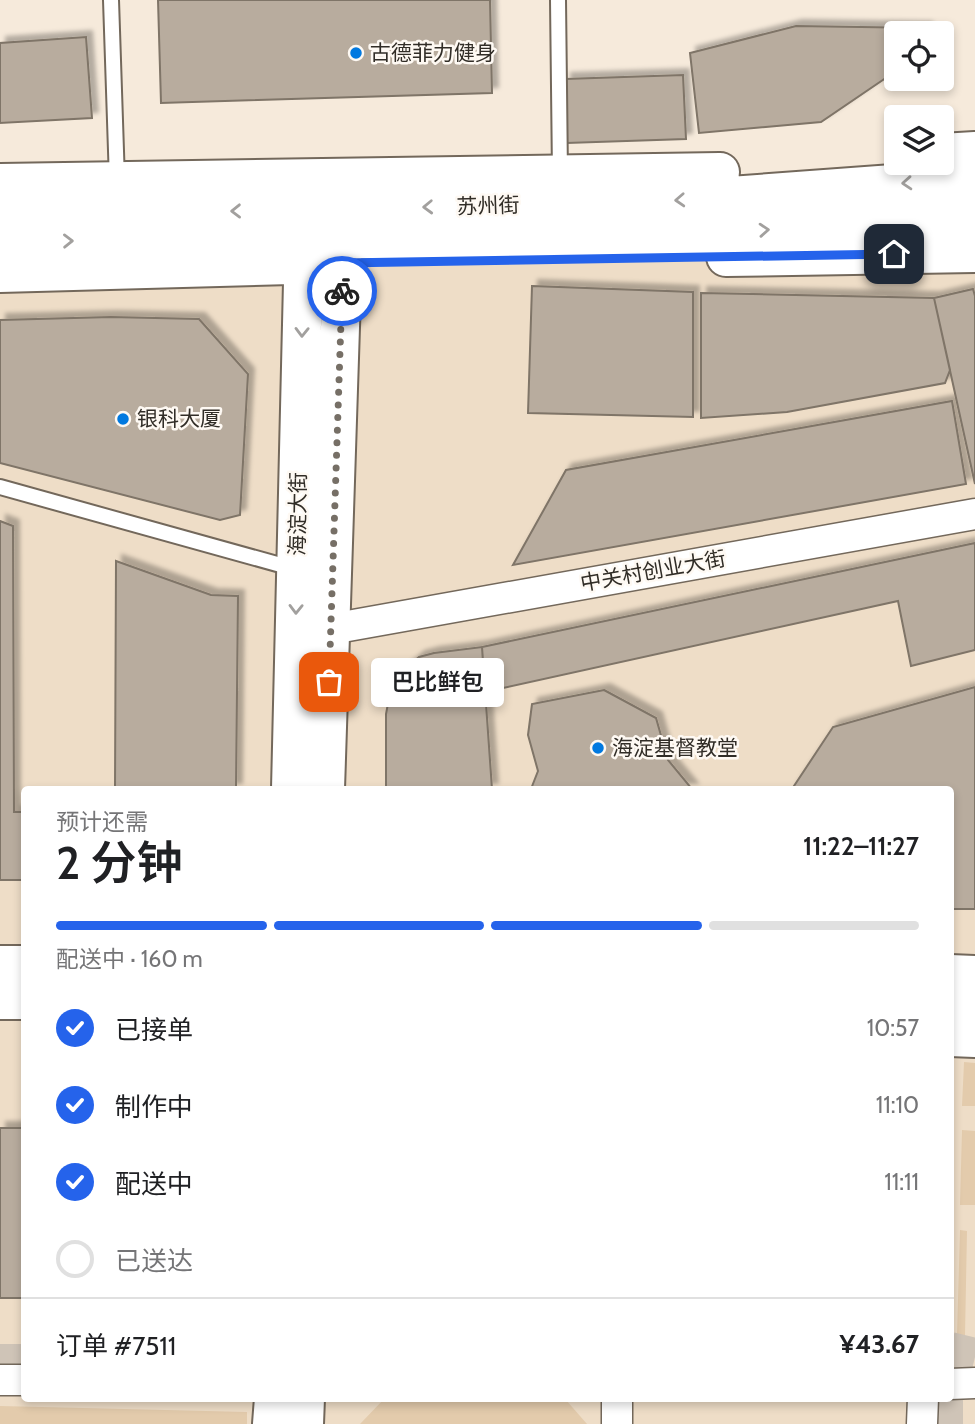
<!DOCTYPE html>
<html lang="zh">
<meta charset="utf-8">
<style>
:root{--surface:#fff;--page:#f6f6f6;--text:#202124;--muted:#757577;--line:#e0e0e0;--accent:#2563eb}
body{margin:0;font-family:Cabin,"Noto Sans SC",sans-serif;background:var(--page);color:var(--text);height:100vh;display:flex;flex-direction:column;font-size:26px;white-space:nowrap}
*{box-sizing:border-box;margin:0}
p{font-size:23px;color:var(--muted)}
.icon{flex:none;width:38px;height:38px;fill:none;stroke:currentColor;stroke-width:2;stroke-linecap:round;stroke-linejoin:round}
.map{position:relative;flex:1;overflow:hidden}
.side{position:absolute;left:21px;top:786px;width:933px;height:616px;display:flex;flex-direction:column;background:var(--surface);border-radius:7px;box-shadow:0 4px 10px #0003}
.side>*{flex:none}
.fabs{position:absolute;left:884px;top:21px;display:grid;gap:14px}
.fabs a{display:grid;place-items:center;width:70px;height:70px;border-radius:7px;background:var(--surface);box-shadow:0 4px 10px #0003;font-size:35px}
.pin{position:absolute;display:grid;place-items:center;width:60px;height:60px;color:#fff;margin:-30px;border-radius:14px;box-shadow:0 4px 10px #0006}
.courier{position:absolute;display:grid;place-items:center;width:70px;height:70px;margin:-35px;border:5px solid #2563eb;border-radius:50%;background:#fff;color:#222;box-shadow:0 2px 9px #0007}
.bubble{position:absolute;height:49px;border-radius:7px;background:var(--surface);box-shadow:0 4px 10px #0003;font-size:23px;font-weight:600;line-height:49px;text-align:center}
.overview em{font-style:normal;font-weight:600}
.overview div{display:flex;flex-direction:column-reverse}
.overview{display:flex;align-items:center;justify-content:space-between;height:119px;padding:0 35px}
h1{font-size:46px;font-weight:600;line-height:52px}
.bar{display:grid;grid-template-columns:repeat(4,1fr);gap:10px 7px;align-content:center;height:84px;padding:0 35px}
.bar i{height:9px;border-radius:5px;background:var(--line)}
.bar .selected{background:var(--accent)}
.bar p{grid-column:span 4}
.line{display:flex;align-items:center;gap:18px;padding:0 35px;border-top:2px solid var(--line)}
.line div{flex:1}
ol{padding:0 35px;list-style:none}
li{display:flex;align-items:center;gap:21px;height:77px}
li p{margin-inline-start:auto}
li .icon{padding:7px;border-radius:50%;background:var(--accent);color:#fff;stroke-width:4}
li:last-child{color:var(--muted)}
li i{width:38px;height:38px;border:4px solid var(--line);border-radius:50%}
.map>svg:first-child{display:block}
</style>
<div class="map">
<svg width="975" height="1424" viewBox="0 0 975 1424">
<defs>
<filter id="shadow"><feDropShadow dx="6" dy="-6" stdDeviation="2" flood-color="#0004"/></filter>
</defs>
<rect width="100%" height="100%" fill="#f6eadb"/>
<!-- built -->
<path fill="#eeddc7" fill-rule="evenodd" d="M975,214V1424H0V242ZM24,789H950V1398H24Z"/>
<!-- green -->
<path fill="#e3cbac" d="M964,1062L975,1063V1106H962Z
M962,1130L975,1131V1205H960Z
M960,1230L967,1231L965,1335H957Z
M384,1399L566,1400L587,1424H360Z
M0,1406L247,1412V1424H0Z"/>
<!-- building -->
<path fill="#b8ac9e" stroke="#7f7467" stroke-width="2" filter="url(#shadow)" d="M158,0H490L492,93L161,103Z
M796,26L926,28L928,33H896V71L821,122L699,133L690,53Z
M86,37L92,118L0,123V43Z
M683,75L686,139L567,143L565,79Z
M532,286L693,292V417L528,413Z
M973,289L975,296V484L934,298Z
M701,293L934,298L950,370L945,383L787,412L701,418Z
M111,317L199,319L248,374L240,515L220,520L0,463V320Z
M952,401L966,484L513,565L566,470Z
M0,521L13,526L14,812H24V880H0Z
M975,543V650L911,666L898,601L485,692L482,647Z
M116,561L211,595L238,596L236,789H115Z
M482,647L492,789H386V714L389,698L406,668L419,657L434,653Z
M975,687V909H950V789H792L833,727Z
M604,690L656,718L668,760L692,789H531L538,771L528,735L532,704Z
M0,1128H24V1298H0Z"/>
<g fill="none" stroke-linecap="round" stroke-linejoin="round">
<!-- secondary-tunnel -->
<path stroke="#cfc4b7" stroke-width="38" stroke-dasharray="38 19" stroke-linecap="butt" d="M950,1351L975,1357
M0,1363H24
M944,1398V1424"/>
<defs>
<path id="lane" d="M111,0L117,181
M558,0L560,174
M0,487L295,569"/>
<path id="street" d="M331,629L975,514
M0,1380H24
M950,1384L975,1383
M617,1424V1398
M922,1424L923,1398"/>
<path id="secondary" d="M942,153L975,151
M0,183L720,172
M0,214L661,201L975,178
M0,242C233,238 467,242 700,234C792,231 884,221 975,215
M726,257L975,253
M0,273L327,264
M291,789L304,240
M325,789L343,235
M0,965H24
M950,974L975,975
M0,1000H24
M950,1037L975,1038
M272,1424L274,1398
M304,1424L305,1398"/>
<path id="highway" d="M950,1000L975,1001"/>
</defs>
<!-- lane casing -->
<use href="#lane" stroke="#73685b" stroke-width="18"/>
<!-- street casing -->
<use href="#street" stroke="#73685b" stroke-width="33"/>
<!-- secondary casing -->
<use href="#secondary" stroke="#73685b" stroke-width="42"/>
<!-- highway casing -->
<use href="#highway" stroke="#73685b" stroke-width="42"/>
<!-- lane -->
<use href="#lane" stroke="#fff" stroke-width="14"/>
<!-- street -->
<use href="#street" stroke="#fff" stroke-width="30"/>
<!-- secondary -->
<use href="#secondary" stroke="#fff" stroke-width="38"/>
<!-- highway -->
<use href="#highway" stroke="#fff" stroke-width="38"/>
</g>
<!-- one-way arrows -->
<defs><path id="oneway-chevron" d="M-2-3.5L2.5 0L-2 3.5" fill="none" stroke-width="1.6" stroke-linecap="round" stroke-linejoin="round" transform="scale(1.75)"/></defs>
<g stroke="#a2a09e">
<use href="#oneway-chevron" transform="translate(907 183) rotate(176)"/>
<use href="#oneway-chevron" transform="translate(680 200) rotate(177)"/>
<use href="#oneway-chevron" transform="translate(428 207) rotate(178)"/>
<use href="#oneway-chevron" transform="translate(236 211) rotate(179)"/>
<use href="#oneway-chevron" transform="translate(764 230) rotate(-4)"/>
<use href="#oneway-chevron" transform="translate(68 241) rotate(-1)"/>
<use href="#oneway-chevron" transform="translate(302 332) rotate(91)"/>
<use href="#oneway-chevron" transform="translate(296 609) rotate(91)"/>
</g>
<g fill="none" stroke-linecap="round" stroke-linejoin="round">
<!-- done -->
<path stroke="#766f66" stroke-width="7" stroke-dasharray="0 12.6" d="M329,682L342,291"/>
<!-- route -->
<path stroke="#2563eb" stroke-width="9" d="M342,291V263L894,254"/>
</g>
<!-- markers -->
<g fill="#0179e0" stroke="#fef9f3" stroke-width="2.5">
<circle cx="356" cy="53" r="7"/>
<circle cx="123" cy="419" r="7"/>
<circle cx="598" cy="748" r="7"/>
</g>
<g text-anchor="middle" stroke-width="5" stroke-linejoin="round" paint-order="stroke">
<!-- poi labels -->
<g font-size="21" fill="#312d27" stroke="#fef9f3" text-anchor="start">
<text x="370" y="60">古德菲力健身</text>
<text x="137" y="426">银科大厦</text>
<text x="612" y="755">海淀基督教堂</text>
</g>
<!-- street labels -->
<g font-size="21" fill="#312d27" stroke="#fef9f3">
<text transform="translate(488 206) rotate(-2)" y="7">苏州街</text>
<text transform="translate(298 514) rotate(-89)" y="7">海淀大街</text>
<text transform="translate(653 571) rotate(-10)" y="7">中关村创业大街</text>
</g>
</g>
</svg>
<div class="fabs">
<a><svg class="icon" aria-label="locate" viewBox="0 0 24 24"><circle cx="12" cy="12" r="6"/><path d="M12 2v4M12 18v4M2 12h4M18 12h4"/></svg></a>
<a><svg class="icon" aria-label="layers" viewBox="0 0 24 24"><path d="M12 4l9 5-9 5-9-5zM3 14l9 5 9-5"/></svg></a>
</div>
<div class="pin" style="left:329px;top:682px;background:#ea580c"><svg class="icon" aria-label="bag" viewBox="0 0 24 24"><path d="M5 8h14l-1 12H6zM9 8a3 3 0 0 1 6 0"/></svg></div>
<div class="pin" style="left:894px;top:254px;background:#1f2937"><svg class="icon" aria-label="home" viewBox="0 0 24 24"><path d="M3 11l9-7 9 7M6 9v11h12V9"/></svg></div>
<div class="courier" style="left:342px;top:291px"><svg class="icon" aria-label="bike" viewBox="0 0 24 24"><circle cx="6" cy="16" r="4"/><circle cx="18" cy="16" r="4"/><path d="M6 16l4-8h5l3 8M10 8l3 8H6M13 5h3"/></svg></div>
<div class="bubble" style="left:371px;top:658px;width:133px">巴比鲜包</div>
<section class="side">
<div class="overview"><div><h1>2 分钟</h1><p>预计还需</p></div><em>11:22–11:27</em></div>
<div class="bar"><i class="selected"></i><i class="selected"></i><i class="selected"></i><i></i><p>配送中 · 160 m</p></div>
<ol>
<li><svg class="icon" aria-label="check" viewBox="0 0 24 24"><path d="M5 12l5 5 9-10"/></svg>已接单<p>10:57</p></li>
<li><svg class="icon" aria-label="check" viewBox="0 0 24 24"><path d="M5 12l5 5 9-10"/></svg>制作中<p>11:10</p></li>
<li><svg class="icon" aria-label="check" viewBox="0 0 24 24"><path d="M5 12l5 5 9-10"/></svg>配送中<p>11:11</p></li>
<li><i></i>已送达</li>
</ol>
<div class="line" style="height:91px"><div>订单 #7511</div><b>¥43.67</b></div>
</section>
</div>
